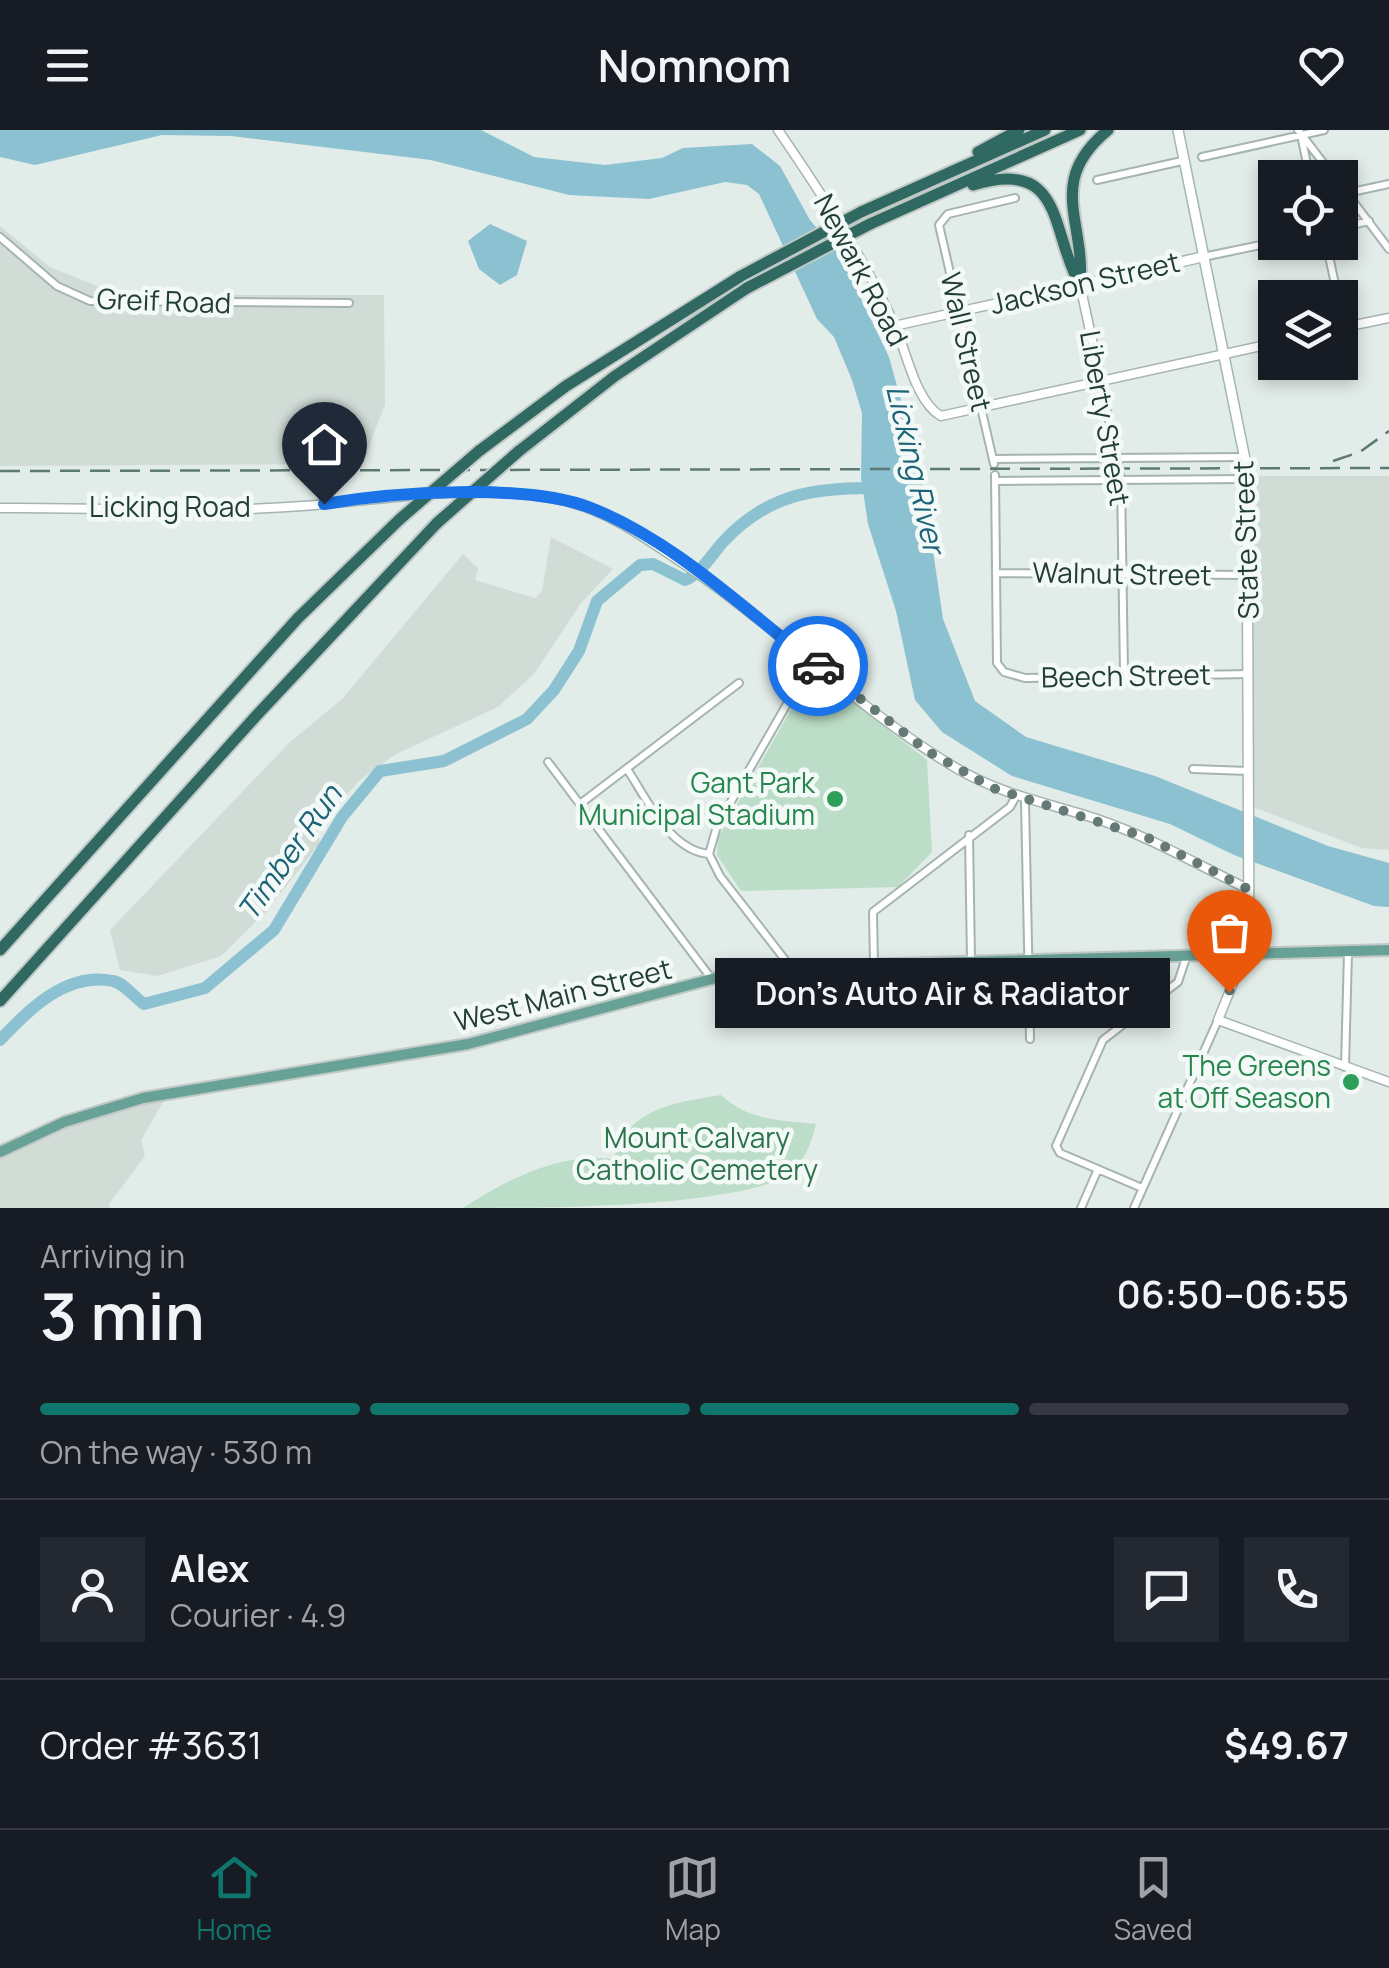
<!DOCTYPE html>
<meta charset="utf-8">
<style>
:root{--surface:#171b24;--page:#242831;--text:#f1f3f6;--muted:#9ea1a6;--line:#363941;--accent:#0f766e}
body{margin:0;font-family:Manrope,sans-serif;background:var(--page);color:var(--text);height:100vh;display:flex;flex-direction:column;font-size:38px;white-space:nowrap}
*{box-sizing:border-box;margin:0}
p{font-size:32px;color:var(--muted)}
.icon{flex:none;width:55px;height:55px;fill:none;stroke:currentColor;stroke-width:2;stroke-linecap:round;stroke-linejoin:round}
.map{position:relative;height:1078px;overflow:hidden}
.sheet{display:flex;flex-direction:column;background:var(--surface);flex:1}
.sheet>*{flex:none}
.controls{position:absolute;left:1258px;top:30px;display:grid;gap:20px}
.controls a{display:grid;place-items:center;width:100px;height:100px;border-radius:0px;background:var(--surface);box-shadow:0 5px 15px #0003;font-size:50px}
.pin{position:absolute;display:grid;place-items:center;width:85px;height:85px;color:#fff;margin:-102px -42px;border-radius:50% 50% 50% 0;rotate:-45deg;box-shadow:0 0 10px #0007}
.pin .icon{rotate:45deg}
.courier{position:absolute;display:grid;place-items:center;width:100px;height:100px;margin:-50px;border:8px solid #1a73e8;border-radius:50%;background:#fff;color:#222;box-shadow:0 2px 12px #0007}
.bubble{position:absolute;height:70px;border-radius:0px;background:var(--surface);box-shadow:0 5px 15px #0003;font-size:32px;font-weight:600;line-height:70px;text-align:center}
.headline em{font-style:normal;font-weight:600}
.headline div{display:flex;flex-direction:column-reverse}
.headline{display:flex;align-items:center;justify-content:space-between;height:170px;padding:0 40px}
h1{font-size:65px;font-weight:600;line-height:75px}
.bar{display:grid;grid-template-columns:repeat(4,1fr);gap:15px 10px;align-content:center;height:120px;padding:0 40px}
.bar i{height:12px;border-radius:8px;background:var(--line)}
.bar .on{background:var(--accent)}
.bar p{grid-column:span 4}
.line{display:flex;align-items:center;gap:25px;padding:0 40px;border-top:2px solid var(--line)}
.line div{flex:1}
.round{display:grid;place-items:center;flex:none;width:105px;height:105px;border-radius:0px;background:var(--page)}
header{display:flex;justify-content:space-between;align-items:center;height:130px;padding:0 40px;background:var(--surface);font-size:45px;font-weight:600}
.menu{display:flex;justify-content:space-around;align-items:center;height:140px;border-top:2px solid var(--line);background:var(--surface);font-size:28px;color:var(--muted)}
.menu a{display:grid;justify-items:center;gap:5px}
.menu .on{color:var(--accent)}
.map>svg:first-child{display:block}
</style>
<header><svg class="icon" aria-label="menu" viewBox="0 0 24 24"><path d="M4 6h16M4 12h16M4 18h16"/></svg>Nomnom<svg class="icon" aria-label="heart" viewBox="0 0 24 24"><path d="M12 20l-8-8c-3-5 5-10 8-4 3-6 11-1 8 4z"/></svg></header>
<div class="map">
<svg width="1389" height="1078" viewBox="0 0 1389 1078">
<rect width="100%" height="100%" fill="#e2ece8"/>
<!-- built -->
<path fill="#d1dcd7" d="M0,96L50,137L120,165H384L385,275L362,334L0,336Z
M1253,346H1389V720L1362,718L1253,677Z
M551,407L613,439L581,473L534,544L498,577L396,624L360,650L317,698L320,713L265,783L221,826L158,846L120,840L110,800L289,613L342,569L463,424L478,438L475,450L535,468L542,461Z
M165,969L141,1010L145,1026L109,1074L110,1078H0V1029L71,994Z"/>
<!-- green -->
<path fill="#bcddc7" d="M813,541L927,630L932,722L898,757L741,761L717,725L718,708Z
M721,965C749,991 779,990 816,994C811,1015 804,1032 787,1046C725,1078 543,1078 463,1078C508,1049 559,1022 614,1029C629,977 674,973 721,965Z"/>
<!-- water -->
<path fill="#8bc1d0" d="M0,0H481L534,27L605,35L662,28L683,18L752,14L780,36L810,90L841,127L889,227L922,346L943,489L975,571L1026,607L1155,646L1328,716L1389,733V777L1374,776L1234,725L1170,694L1012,646L942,602L915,570L896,481L868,394L861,347L862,283L852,250L834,207L817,189L759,64L747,55L725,52L649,69L569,65L431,30L231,6L162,5L35,35L0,27Z
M490,94L527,111L517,145L500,155L479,139L468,111Z"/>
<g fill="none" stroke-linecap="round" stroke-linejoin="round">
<!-- river -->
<path stroke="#8bc1d0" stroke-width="12" d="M0,910C29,880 66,841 113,851C124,853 135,868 144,874L205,858L274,800L342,687L380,641L444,631L527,589L554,560L579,521L597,471L640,435L653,434L685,450C701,444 712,424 723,412C768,363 817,357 879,358"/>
<defs>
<path id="minor" d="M1298,0L1335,48
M1302,10L1310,48
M1202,27L1324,0
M1097,50L1182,31
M1340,54L1389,119
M1347,63L1389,54
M1340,98L1369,91
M0,107L57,156L90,171L349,173
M1326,112L1338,168
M1203,127L1275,112
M1340,176L1348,234
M1101,251L1121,350L1124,543
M994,329L1244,327
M994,334L939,95L948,84L1015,68
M995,345L997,533L1004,542L1025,548L1249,544
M995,351L1246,349
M996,443L1247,445
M548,632L711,848
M627,639C647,669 669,720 709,724L720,746L789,835
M1193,639L1248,641
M1025,671L1030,909
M580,674L739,553
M969,705L971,831
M709,724L717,696L811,532
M874,834L873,782L1010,677L1015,668
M869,893L1030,887
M1345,937L1348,822
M1142,1058L1060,1023L1056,1016L1103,910L1178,852L1186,828
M1081,1078L1098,1039
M1134,1078L1218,890"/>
<path id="tertiary" d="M778,0C821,63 864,128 896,198C907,224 916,272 941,286L1275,213
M894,196L1080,155L1101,251
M1340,198L1389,188
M0,378C100,377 203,384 302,376C387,370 480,351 565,371C606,381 638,403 672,426C771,491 855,578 956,638C1002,665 1048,673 1097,689C1150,707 1198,735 1248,759
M1244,826L1218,890L1389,952"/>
<path id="secondary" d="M1178,0L1247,339L1249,811L1244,826
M1080,155L1202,127"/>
<path id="primary" d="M0,1022L64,992L143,968L468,914L753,838L1389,820"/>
<path id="motorway" d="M978,22L1019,0
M973,55C1065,27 1050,102 1080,155
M861,82L1045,0
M870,94L1080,0
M1080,155C1086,91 1045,52 1108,0
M479,321L566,256L741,146
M519,321L615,246L747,158
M0,820L298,488L400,389
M0,871L256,586L437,393"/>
</defs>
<!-- minor casing -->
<use href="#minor" stroke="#a5b4b0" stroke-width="10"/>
<!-- tertiary casing -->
<use href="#tertiary" stroke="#a5b4b0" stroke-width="11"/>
<!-- secondary casing -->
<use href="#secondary" stroke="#a1b8b1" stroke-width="12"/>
<!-- primary casing -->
<use href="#primary" stroke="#c1c9c7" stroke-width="14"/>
<!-- motorway casing -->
<use href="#motorway" stroke="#c1c9c7" stroke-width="15"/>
<!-- minor -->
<use href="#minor" stroke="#fff" stroke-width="6"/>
<!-- tertiary -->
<use href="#tertiary" stroke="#fff" stroke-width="8"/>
<!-- secondary -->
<use href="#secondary" stroke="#fff" stroke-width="9"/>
<!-- primary -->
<use href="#primary" stroke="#68a196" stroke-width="10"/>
<!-- motorway -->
<use href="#motorway" stroke="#2f6961" stroke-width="11"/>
<!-- rail -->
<path stroke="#5d7973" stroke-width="2.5" stroke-dasharray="20 10" stroke-linecap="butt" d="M1333,331L1360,322L1389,301
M0,341L1389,338"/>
<defs>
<path id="motorway-bridge" d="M741,146L861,82
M747,158L870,94
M400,389L479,321
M437,393L519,321"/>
</defs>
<!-- motorway-bridge casing -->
<use href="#motorway-bridge" stroke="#c1c9c7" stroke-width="15" stroke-linecap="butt"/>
<!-- motorway-bridge -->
<use href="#motorway-bridge" stroke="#2f6961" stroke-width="11"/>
</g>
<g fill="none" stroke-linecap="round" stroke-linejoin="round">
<!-- done -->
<path stroke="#657a76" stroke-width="10" stroke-dasharray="0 18" d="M818,536L929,622L993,658L1148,708L1248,759L1249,811L1229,862"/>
<!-- route -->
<path stroke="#1a73e8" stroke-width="12" d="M324,374C393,362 526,353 591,378C675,411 747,482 818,536"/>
</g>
<!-- markers -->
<g fill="#2e9e5b" stroke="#f3f9f6" stroke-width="4">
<circle cx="835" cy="669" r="10"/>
<circle cx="1351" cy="952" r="10"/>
</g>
<g text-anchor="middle" stroke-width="9" stroke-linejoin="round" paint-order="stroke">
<!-- street labels -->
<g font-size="28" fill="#223d38" stroke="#f3f9f6">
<text transform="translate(861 140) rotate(62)" y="10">Newark Road</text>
<text transform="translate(1085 153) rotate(-13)" y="10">Jackson Street</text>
<text transform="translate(164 171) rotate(2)" y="10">Greif Road</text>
<text transform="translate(966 212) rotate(77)" y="10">Wall Street</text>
<text transform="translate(1105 288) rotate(80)" y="10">Liberty Street</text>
<text x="170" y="387">Licking Road</text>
<text transform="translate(1246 410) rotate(-92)" y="10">State Street</text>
<text transform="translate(1122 444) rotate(1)" y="10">Walnut Street</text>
<text transform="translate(1126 546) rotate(-1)" y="10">Beech Street</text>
<text transform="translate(563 865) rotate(-14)" y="10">West Main Street</text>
</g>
<!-- leisure labels -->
<g font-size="28" fill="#27864d" stroke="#f3f9f6" text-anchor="end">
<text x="815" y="663">Gant Park<tspan x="815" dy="32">Municipal Stadium</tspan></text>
<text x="1331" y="946">The Greens<tspan x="1331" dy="32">at Off Season</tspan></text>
</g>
<!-- park labels -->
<g font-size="28" fill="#2d734d" stroke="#f3f9f6">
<text x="697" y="1018">Mount Calvary<tspan x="697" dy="32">Catholic Cemetery</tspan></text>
</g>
<!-- water labels -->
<g font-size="30" font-style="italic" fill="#1d6378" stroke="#f3f9f6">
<text transform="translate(915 339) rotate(77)" y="10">Licking River</text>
<text transform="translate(290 723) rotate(-55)" y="10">Timber Run</text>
</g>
</g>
</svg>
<div class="controls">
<a><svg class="icon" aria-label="locate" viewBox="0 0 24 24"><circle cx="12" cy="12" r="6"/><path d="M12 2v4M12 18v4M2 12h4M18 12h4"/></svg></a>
<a><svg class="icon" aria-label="layers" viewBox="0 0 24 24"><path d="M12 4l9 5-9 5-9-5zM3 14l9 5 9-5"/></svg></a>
</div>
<div class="pin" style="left:1229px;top:862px;background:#ea580c"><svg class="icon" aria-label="bag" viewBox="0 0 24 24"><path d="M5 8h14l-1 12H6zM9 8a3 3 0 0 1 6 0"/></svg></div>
<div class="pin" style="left:324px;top:374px;background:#1f2937"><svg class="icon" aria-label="home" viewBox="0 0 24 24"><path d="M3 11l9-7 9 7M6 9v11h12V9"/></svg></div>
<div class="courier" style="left:818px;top:536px"><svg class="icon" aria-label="car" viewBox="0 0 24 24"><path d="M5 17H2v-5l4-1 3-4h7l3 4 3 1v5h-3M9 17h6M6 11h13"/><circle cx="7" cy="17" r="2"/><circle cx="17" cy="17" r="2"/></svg></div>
<div class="bubble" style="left:715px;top:828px;width:455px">Don's Auto Air &amp; Radiator</div>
</div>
<section class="sheet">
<div class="headline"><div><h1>3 min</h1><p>Arriving in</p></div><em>06:50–06:55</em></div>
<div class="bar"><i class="on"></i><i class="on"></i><i class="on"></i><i></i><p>On the way · 530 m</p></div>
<div class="line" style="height:180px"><a class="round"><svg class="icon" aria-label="person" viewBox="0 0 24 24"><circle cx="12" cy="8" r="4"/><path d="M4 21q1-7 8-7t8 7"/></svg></a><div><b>Alex</b><p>Courier · 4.9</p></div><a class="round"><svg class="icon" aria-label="chat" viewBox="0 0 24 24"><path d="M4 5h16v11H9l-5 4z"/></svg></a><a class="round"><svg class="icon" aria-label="phone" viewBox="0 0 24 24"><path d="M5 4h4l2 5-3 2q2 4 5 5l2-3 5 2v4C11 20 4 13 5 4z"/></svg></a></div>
<div class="line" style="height:130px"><div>Order #3631</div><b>$49.67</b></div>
</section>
<nav class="menu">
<a class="on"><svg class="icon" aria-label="home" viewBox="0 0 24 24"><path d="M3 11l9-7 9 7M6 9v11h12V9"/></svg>Home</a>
<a><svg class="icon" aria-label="map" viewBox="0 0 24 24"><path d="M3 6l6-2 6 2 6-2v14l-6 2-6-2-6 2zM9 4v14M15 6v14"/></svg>Map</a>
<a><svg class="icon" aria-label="saved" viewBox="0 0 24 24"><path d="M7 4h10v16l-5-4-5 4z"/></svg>Saved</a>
</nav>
